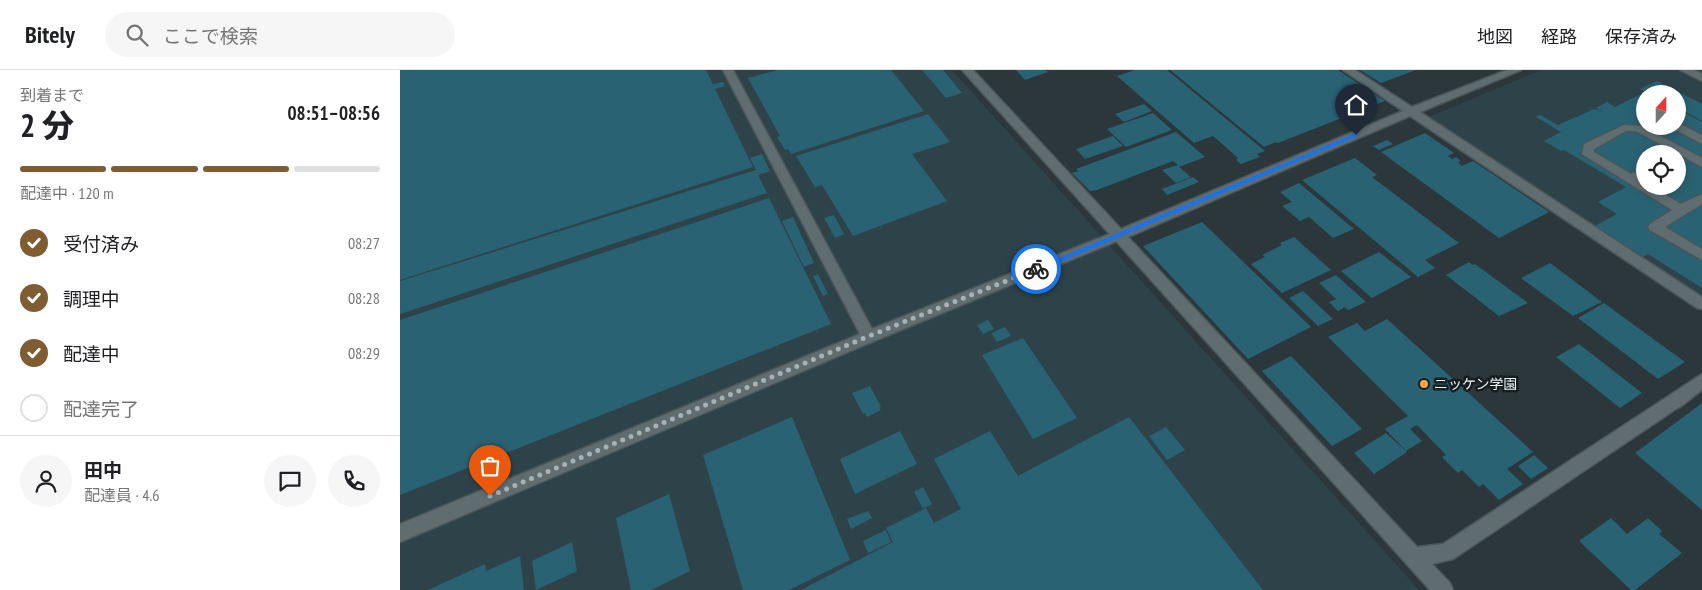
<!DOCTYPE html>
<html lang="ja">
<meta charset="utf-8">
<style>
:root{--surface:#fff;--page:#f6f6f6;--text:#202124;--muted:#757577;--line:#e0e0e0;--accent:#7f5c32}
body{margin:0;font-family:"PT Sans Narrow","Noto Sans JP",sans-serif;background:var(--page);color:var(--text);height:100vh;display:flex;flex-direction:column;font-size:19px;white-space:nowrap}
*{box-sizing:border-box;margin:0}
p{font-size:16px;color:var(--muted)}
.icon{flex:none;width:28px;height:28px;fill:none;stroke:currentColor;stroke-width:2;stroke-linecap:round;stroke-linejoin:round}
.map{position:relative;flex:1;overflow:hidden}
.sheet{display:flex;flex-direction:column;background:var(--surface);width:400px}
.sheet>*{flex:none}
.needle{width:32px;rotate:21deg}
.controls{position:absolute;left:1236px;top:15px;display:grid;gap:10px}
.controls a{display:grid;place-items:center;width:50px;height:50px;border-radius:50%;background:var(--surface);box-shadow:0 2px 8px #0003;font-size:25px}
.pin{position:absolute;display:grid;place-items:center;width:42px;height:42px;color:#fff;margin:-51px -21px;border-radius:50% 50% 50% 0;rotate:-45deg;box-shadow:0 0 5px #0007}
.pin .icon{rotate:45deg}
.courier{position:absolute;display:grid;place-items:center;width:50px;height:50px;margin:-25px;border:4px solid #1a73e8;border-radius:50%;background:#fff;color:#222;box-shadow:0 1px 6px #0007}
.overview em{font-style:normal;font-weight:800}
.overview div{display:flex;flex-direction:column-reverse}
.overview{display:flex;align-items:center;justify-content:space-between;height:85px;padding:0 20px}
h1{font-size:32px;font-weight:800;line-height:38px}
.bar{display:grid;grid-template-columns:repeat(4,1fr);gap:8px 5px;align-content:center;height:60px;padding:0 20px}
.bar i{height:6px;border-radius:4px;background:var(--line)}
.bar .on{background:var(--accent)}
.bar p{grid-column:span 4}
.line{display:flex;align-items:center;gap:12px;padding:0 20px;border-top:1px solid var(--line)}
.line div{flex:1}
.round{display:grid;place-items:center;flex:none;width:52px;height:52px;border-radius:26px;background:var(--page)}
ol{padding:0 20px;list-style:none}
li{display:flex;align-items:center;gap:15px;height:55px}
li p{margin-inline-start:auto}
li .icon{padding:5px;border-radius:50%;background:var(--accent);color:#fff;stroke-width:4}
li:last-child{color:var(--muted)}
li i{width:28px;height:28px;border:2px solid var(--line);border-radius:50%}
header{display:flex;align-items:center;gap:30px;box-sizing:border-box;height:70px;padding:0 25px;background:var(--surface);border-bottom:1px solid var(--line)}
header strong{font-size:24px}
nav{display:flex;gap:28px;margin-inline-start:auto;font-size:18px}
.search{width:350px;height:45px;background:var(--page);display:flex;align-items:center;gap:12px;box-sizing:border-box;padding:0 18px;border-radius:28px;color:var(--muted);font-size:19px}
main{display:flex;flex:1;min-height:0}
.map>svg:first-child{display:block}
</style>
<header>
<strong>Bitely</strong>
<div class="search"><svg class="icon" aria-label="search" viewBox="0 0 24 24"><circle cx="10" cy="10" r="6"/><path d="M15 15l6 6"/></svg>ここで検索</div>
<nav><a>地図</a><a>経路</a><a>保存済み</a></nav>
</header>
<main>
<section class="sheet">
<div class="overview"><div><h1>2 分</h1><p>到着まで</p></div><em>08:51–08:56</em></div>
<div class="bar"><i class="on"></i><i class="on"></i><i class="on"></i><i></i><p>配達中 · 120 m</p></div>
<ol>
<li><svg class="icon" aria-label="check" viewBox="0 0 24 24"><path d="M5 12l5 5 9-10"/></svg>受付済み<p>08:27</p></li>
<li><svg class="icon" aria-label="check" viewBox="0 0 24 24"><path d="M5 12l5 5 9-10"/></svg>調理中<p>08:28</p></li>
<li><svg class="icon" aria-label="check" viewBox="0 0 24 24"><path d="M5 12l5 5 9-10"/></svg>配達中<p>08:29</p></li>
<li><i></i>配達完了</li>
</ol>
<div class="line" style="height:90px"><a class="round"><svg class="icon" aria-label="person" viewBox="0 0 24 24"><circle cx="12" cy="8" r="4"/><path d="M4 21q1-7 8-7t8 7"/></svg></a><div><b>田中</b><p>配達員 · 4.6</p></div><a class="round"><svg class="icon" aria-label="chat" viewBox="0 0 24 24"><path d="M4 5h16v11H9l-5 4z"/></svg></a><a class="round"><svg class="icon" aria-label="phone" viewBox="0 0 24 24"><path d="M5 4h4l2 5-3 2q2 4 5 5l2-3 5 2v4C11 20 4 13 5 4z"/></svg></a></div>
</section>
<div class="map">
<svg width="1302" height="520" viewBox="0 0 1302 520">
<rect width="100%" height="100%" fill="#2b373b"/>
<!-- built -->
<path fill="#2e4349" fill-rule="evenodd" d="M0,0H552L1019,520H0Z
M1141,0H1302V230L1031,52L1029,47ZM1245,24H1278V56H1245ZM1245,84H1278V116H1245Z"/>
<!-- building -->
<path fill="#296273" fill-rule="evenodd" d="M0,0H306L313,14L323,12L325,16L315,19L353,97L0,210Z
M378,0H491L524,41L391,84L388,79L385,80L377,67L380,66L348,8Z
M522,0H543L562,23L546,28Z
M616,0H645L648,2L625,10Z
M735,0H767L865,81L857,84L860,87L841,94L836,90L838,88L813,66L794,73L717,6Z
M770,0H938L985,31L878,73L876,72L864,77Z
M960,0H1016L981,13Z
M1257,11L1302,34V51L1278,38V24H1250L1240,19Z
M1245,22V56H1278V39L1302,52V218L1248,184L1243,187L1195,156L1217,144L1198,132L1226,117L1164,80L1161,81L1144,71L1161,62L1136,47L1140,45L1158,55L1194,39L1204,42L1196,38L1207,32L1215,37ZM1245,84H1278V116H1245Z
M744,34L752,41L724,52L715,44Z
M753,43L772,60L726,77L707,59Z
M528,44L550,72L512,84L547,131L453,166L422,115L415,117L396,86Z
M776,62L805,87L779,97L791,107L776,113L762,100L778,95L773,91L697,120L690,121L672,103L678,101L676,99Z
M1025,63L1054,83L1048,86L1052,89L1056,87L1061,91L1058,92L1062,96L1073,91L1149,142L1099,168L981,82Z
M713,66L723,76L685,89L676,79Z
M987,70L993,74L979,80L973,76Z
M362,84L370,101L358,105L367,123L0,244V211L356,100L350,88Z
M955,88L977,105L972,107L1059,173L1025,190L1035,198L1018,207L902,110Z
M793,107L799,112L767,125L762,119Z
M899,113L954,159L933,168L909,147L900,151L882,136L892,132L880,122Z
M369,128L431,254L0,425V250Z
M434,145L444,164L435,168L424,148Z
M393,147L414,193L404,197L382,151Z
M802,152L911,257L848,289L743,176Z
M894,167L931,200L882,223L851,194L865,187L862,185L882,175L880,173Z
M979,182L1011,207L972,228L941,201Z
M1069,192L1073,195L1075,194L1128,233L1099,246L1046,205Z
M1150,193L1202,232L1173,246L1121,208Z
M418,204L428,224L423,226L413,206Z
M936,205L966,232L948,240L945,237L938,241L929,232L936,229L919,213Z
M903,221L933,249L918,256L889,228Z
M1204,233L1285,292L1258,309L1178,248Z
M987,249L1133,382L1107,399L1123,414L1099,430L1083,414L1079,417L1062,400L1058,403L1042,387L1046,385L1017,355L1010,359L1022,371L1006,381L985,359L1008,346L928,267L957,253L965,261Z
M588,250L594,259L583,264L577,255Z
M605,257L611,266L597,272L591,263Z
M623,268L677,348L633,369L582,285Z
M1179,274L1242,323L1220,338L1156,287Z
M891,286L962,359L932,376L862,301Z
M470,316L481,337L479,338L481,340L467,347L465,343L463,344L452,323Z
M1302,333V440L1235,383Z
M392,347L450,490L389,520H343L303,385Z
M729,347L863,520H401L493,472L486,458L526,438L534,453L561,439L534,389L590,361L618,406Z
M766,357L785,380L767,390L749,366Z
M500,361L517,394L455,424L440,389Z
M986,363L1007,382L974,404L954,383Z
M1134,385L1148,398L1131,409L1118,396Z
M523,417L532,434L523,439L514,422Z
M269,424L290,501L251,520H231L216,448Z
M468,441L472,448L451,459L447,449Z
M1211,448L1227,464L1248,448L1262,461L1259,464L1282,483L1235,520H1231L1179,471Z
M486,460L491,472L468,483L463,471Z
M172,472L177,501L136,520L132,491Z
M120,486L124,520H28L85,494L86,501Z"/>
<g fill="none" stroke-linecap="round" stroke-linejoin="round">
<defs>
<path id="lane" d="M323,0H333L472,259L712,163H722L724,166L722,169L474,271L0,472V454L460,264Z
M1280,0H1294L1302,4V11Z
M1278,53L1302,65V74L1269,56H1278Z
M1224,55L1242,56L1302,88V97L1236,61H1226L1194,79V82L1231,104L1245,97V106L1240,110L1245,113V116H1251L1281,134L1302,124V134L1265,157L1302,179V190L1250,160L1248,157L1250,154L1272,140L1182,84L1184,74Z
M1302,304V320C1291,327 1275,346 1261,341L1259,336L1261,331Z"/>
<path id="street" d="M562,0H573L721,159L1003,41L943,0H955L1012,37L1107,0H1121L1020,42L1302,227V239L1297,238L1010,46L728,167L1017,477L1043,474L1261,331L1267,329L1273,331L1275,336L1273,341L1053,489L1032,494L1050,513L1053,520H1030Z"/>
</defs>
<!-- lane casing -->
<use href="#lane" stroke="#4b5659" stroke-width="3"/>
<!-- street casing -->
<use href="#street" stroke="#4b5659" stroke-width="3"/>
<!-- lane -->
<use href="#lane" fill="#5f6d71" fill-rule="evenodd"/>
<!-- street -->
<use href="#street" fill="#5f6d71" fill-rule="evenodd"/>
</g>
<!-- route -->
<path fill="#1a73e8" d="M956,63L958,64V66L639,201H636L633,199Z"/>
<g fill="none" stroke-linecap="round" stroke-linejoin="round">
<!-- done -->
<path stroke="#a8b1b5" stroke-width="5" stroke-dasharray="0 9" d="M90,426L469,266L636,199"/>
</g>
<!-- markers -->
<circle fill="#f3a443" stroke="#181e1f" stroke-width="2" cx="1024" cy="314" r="5"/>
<g text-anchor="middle" stroke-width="5" stroke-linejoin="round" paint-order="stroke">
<!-- poi labels -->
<g font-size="14" fill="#ebf3f6" stroke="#181e1f" text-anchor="start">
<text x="1034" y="319">ニッケン学園</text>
</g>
</g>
</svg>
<div class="controls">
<a><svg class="needle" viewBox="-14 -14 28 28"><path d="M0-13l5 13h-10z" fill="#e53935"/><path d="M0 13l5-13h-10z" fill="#757577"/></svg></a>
<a><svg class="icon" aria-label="locate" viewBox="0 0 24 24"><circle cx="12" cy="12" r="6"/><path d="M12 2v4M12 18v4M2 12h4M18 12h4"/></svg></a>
</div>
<div class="pin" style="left:90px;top:426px;background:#ea580c"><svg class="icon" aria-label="bag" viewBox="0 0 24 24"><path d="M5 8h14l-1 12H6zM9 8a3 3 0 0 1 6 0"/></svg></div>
<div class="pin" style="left:956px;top:65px;background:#1f2937"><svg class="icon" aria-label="home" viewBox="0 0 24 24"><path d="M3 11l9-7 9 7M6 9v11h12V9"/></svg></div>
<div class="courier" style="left:636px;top:199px"><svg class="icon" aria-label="bike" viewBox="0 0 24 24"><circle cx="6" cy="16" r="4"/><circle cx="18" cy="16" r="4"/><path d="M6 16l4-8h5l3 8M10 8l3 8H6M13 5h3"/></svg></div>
</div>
</main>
